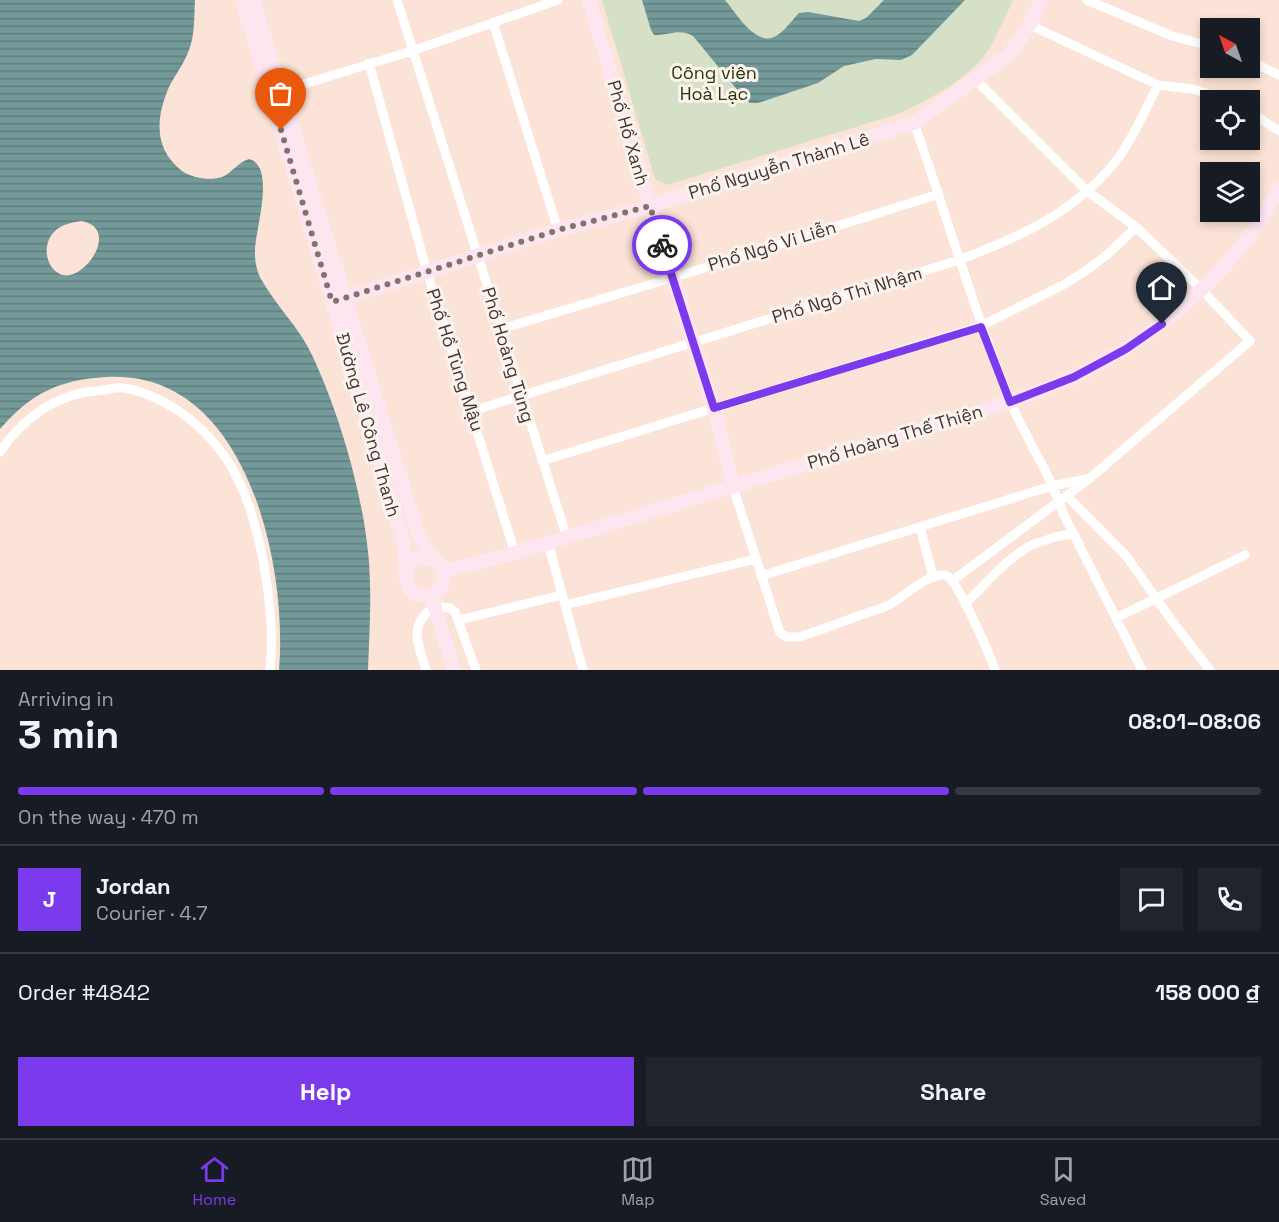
<!DOCTYPE html>
<meta charset="utf-8">
<style>
:root{--surface:#171b24;--page:#20242c;--text:#f1f3f6;--muted:#9ea1a6;--line:#363941;--accent:#7c3aed}
body{margin:0;font-family:"Space Grotesk",sans-serif;background:var(--page);color:var(--text);height:100vh;display:flex;flex-direction:column;font-size:22px;white-space:nowrap}
*{box-sizing:border-box;margin:0}
p{font-size:20px;color:var(--muted)}
.icon{flex:none;width:33px;height:33px;fill:none;stroke:currentColor;stroke-width:2;stroke-linecap:round;stroke-linejoin:round}
.map{position:relative;height:670px;overflow:hidden}
.sheet{display:flex;flex-direction:column;background:var(--surface);flex:1}
.sheet>*{flex:none}
.needle{width:39px;rotate:320deg}
.buttons{position:absolute;left:1200px;top:18px;display:grid;gap:12px}
.buttons a{display:grid;place-items:center;width:60px;height:60px;border-radius:0px;background:var(--surface);box-shadow:0 3px 9px #0003;font-size:30px}
.pin{position:absolute;display:grid;place-items:center;width:51px;height:51px;color:#fff;margin:-62px -26px;border-radius:50% 50% 50% 0;rotate:-45deg;box-shadow:0 0 6px #0007}
.pin .icon{rotate:45deg}
.courier{position:absolute;display:grid;place-items:center;width:60px;height:60px;margin:-30px;border:4px solid #7c3aed;border-radius:50%;background:#fff;color:#222;box-shadow:0 2px 8px #0007}
.head em{font-style:normal;font-weight:700}
.head div{display:flex;flex-direction:column-reverse}
.head{display:flex;align-items:center;justify-content:space-between;height:102px;padding:0 18px}
h1{font-size:39px;font-weight:700;line-height:45px}
.bar{display:grid;grid-template-columns:repeat(4,1fr);gap:9px 6px;align-content:center;height:72px;padding:0 18px}
.bar i{height:8px;border-radius:4px;background:var(--line)}
.bar .on{background:var(--accent)}
.bar p{grid-column:span 4}
.line{display:flex;align-items:center;gap:15px;padding:0 18px;border-top:2px solid var(--line)}
.line div{flex:1}
.round{display:grid;place-items:center;flex:none;width:63px;height:63px;border-radius:0px;background:var(--page)}
.button{display:flex;gap:12px;margin-top:auto;padding:12px 18px}
.button a{flex:1;height:69px;border-radius:0px;background:var(--accent);color:#fff;font-size:24px;font-weight:700;line-height:69px;text-align:center}
.button a+a{background:var(--page);color:var(--text)}
.tab-bar{display:flex;justify-content:space-around;align-items:center;height:84px;border-top:2px solid var(--line);background:var(--surface);font-size:16px;color:var(--muted)}
.tab-bar a{display:grid;justify-items:center;gap:3px}
.tab-bar .on{color:var(--accent)}
.map>svg:first-child{display:block}
</style>
<div class="map">
<svg width="1279" height="670" viewBox="0 0 1279 670">
<defs>
<pattern id="water-rules" width="6" height="5" patternUnits="userSpaceOnUse" patternTransform="scale(1.5)"><rect width="6" height="5" fill="#739999"/><path d="M0 2.5h6" fill="none" stroke="#607e7d"/></pattern>
</defs>
<rect width="100%" height="100%" fill="#fce3d7"/>
<!-- green -->
<path fill="#d5e0c7" d="M602,0H1013C1006,15 999,31 991,46C972,78 930,99 898,114L667,185L655,179Z"/>
<!-- water -->
<path fill="url(#water-rules)" fill-rule="evenodd" d="M0,0H195C194,17 195,35 189,50C184,64 175,75 169,87C156,117 153,149 182,171C192,178 210,181 222,177C232,173 238,162 249,159C277,166 254,234 255,253C255,262 257,272 261,279C276,306 299,327 312,355C342,419 369,513 370,583C371,612 369,641 368,670H279C288,564 246,368 106,377C58,380 32,393 0,429ZM82,221C122,229 82,285 60,274C44,266 42,242 56,230C63,224 73,222 82,221Z
M642,0H725C737,14 758,51 779,34C787,28 792,20 799,13L808,12L859,21L866,18L884,0H965L912,55L901,60L876,59L844,66L818,83L758,103H750L744,98L693,36C680,28 669,35 654,35L651,30Z"/>
<g fill="none" stroke-linecap="round" stroke-linejoin="round">
<!-- street -->
<path stroke="#fff" stroke-width="9" d="M397,0L567,538
M1087,0L1172,36L1210,46
M493,22L558,230
M1030,25L1158,85L1192,89L1230,100
M1250,61L1279,75
M369,63L427,272L515,553
M281,91L412,51L558,0
M1250,112L1279,131
M914,123C946,213 972,305 1007,394C1023,435 1050,472 1063,513L1142,670
M501,329L672,278L939,194
M472,411L959,260C1020,237 1074,213 1116,161C1133,139 1145,110 1158,85
M0,452C22,419 56,394 96,391C105,390 115,387 123,388C141,390 159,399 174,408C198,423 216,442 231,466C261,517 276,612 270,670
M542,461L981,326L1063,285L1087,270L1109,253L1136,227
M733,487L780,633L787,637H799C821,630 842,622 864,614C874,610 886,608 894,602C905,595 933,570 947,576C958,581 990,655 995,670
M1067,496L1127,557L1175,625L1210,670
M920,527L933,577
M548,543L583,670
M761,576L1052,486L1087,479
M952,581L1089,479L1250,341L1202,290L1136,227L1087,191L976,80
M965,604C986,584 1007,557 1034,544C1039,542 1046,541 1052,538C1060,536 1067,533 1075,535
M565,605L756,559
M1116,618L1245,555
M459,620L562,595
M426,670C418,642 407,626 435,606L450,608L455,612L476,670"/>
<!-- secondary -->
<path stroke="#fee6f1" stroke-width="14" d="M242,0L393,505L404,546L406,576
M253,0L418,534L426,549L435,560
M589,0L650,206L714,408L733,487
M332,302L558,230L650,206L914,123L1010,54L1030,25L1041,0
M406 577a19 19 0 1 1 38 0a19 19 0 1 1-38 0Z
M443,572L515,553L1010,402C1031,394 1053,386 1074,377C1155,339 1238,269 1279,188
M431,595L454,670"/>
</g>
<g fill="none" stroke-linecap="round" stroke-linejoin="round">
<!-- done -->
<path stroke="#82736c" stroke-width="6" stroke-dasharray="0 10.8" d="M281,130L332,302L558,230L650,206L662,245"/>
<!-- route -->
<path stroke="#7c3aed" stroke-width="8" d="M662,245L714,408L981,327L1010,402L1074,377L1126,349L1162,324"/>
</g>
<g text-anchor="middle" stroke-width="6" stroke-linejoin="round" paint-order="stroke">
<!-- park labels -->
<g font-size="18" fill="#263606" stroke="#fef4ef">
<text x="714" y="79">Công viên<tspan x="714" dy="21">Hoà Lạc</tspan></text>
</g>
<!-- street labels -->
<g font-size="18" fill="#403732" stroke="#fef4ef">
<text transform="translate(628 133) rotate(74)" y="6">Phố Hồ Xanh</text>
<text transform="translate(779 166) rotate(-17)" y="6">Phố Nguyễn Thành Lê</text>
<text transform="translate(772 246) rotate(-17)" y="6">Phố Ngô Vi Liễn</text>
<text transform="translate(847 295) rotate(-17)" y="6">Phố Ngô Thì Nhậm</text>
<text transform="translate(508 355) rotate(73)" y="6">Phố Hoàng Tùng</text>
<text transform="translate(455 360) rotate(72)" y="6">Phố Hồ Tùng Mậu</text>
<text transform="translate(368 425) rotate(74)" y="6">Đường Lê Công Thanh</text>
<text transform="translate(895 437) rotate(-17)" y="6">Phố Hoàng Thế Thiện</text>
</g>
</g>
</svg>
<div class="buttons">
<a><svg class="needle" viewBox="-14 -14 28 28"><path d="M0-13l5 13h-10z" fill="#e53935"/><path d="M0 13l5-13h-10z" fill="#9ea1a6"/></svg></a>
<a><svg class="icon" aria-label="locate" viewBox="0 0 24 24"><circle cx="12" cy="12" r="6"/><path d="M12 2v4M12 18v4M2 12h4M18 12h4"/></svg></a>
<a><svg class="icon" aria-label="layers" viewBox="0 0 24 24"><path d="M12 4l9 5-9 5-9-5zM3 14l9 5 9-5"/></svg></a>
</div>
<div class="pin" style="left:281px;top:130px;background:#ea580c"><svg class="icon" aria-label="bag" viewBox="0 0 24 24"><path d="M5 8h14l-1 12H6zM9 8a3 3 0 0 1 6 0"/></svg></div>
<div class="pin" style="left:1162px;top:324px;background:#1f2937"><svg class="icon" aria-label="home" viewBox="0 0 24 24"><path d="M3 11l9-7 9 7M6 9v11h12V9"/></svg></div>
<div class="courier" style="left:662px;top:245px"><svg class="icon" aria-label="bike" viewBox="0 0 24 24"><circle cx="6" cy="16" r="4"/><circle cx="18" cy="16" r="4"/><path d="M6 16l4-8h5l3 8M10 8l3 8H6M13 5h3"/></svg></div>
</div>
<section class="sheet">
<div class="head"><div><h1>3 min</h1><p>Arriving in</p></div><em>08:01–08:06</em></div>
<div class="bar"><i class="on"></i><i class="on"></i><i class="on"></i><i></i><p>On the way · 470 m</p></div>
<div class="line" style="height:108px"><b class="round" style="background:var(--accent);color:#fff">J</b><div><b>Jordan</b><p>Courier · 4.7</p></div><a class="round"><svg class="icon" aria-label="chat" viewBox="0 0 24 24"><path d="M4 5h16v11H9l-5 4z"/></svg></a><a class="round"><svg class="icon" aria-label="phone" viewBox="0 0 24 24"><path d="M5 4h4l2 5-3 2q2 4 5 5l2-3 5 2v4C11 20 4 13 5 4z"/></svg></a></div>
<div class="line" style="height:78px"><div>Order #4842</div><b>158 000 ₫</b></div>
<div class="button"><a>Help</a><a>Share</a></div>
</section>
<nav class="tab-bar">
<a class="on"><svg class="icon" aria-label="home" viewBox="0 0 24 24"><path d="M3 11l9-7 9 7M6 9v11h12V9"/></svg>Home</a>
<a><svg class="icon" aria-label="map" viewBox="0 0 24 24"><path d="M3 6l6-2 6 2 6-2v14l-6 2-6-2-6 2zM9 4v14M15 6v14"/></svg>Map</a>
<a><svg class="icon" aria-label="saved" viewBox="0 0 24 24"><path d="M7 4h10v16l-5-4-5 4z"/></svg>Saved</a>
</nav>
